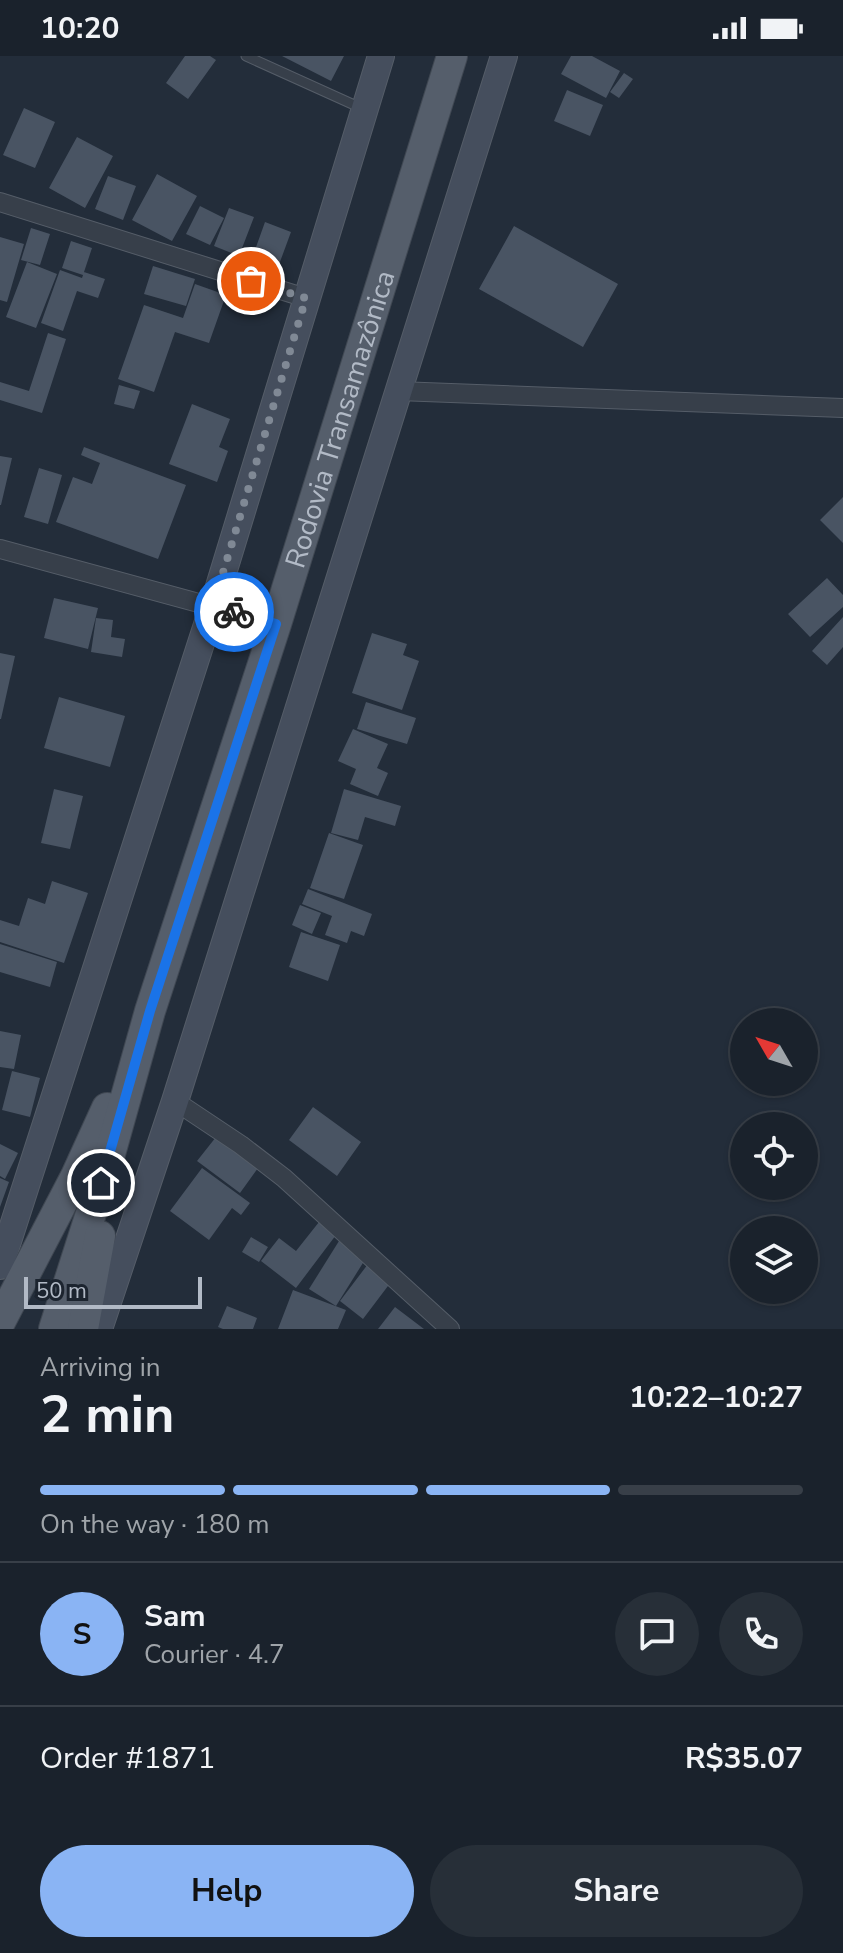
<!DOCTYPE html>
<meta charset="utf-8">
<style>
:root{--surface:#1a222c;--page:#272f38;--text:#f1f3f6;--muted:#9fa4a9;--line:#383f48;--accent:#8ab4f4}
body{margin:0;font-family:"Nunito Sans",sans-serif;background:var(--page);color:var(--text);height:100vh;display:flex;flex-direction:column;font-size:30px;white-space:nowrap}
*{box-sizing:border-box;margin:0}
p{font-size:26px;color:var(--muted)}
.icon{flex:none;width:44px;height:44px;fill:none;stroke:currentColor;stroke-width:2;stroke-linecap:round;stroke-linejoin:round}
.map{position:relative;height:1273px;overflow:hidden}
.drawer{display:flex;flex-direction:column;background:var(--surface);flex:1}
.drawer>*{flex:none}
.needle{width:52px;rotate:309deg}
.tools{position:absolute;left:730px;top:952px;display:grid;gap:16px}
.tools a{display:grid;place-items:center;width:88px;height:88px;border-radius:50%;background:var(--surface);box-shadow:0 2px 6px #0004,0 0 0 2px var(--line);font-size:40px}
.scale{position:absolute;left:24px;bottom:20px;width:178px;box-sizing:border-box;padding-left:8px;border:4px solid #b2bac6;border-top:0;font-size:22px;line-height:28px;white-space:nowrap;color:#b2bac6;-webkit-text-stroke:6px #1c242f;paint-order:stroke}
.pin{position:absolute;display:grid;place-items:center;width:68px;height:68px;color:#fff;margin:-34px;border:4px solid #fff;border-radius:50%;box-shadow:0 2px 8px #0007}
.courier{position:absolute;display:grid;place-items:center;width:80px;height:80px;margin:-40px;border:6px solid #1a73e8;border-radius:50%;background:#fff;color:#222;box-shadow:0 2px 10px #0007}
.headline em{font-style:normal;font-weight:700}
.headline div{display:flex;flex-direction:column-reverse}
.headline{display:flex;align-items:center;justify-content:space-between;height:136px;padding:0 40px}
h1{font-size:52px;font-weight:700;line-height:60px}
.bar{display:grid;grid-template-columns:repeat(4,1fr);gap:12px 8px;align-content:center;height:96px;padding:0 40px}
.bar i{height:10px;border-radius:6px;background:var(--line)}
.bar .current{background:var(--accent)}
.bar p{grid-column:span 4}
.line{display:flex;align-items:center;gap:20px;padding:0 40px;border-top:2px solid var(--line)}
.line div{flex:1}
.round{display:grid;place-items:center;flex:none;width:84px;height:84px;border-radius:42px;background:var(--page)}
.button{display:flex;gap:16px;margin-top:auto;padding:16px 40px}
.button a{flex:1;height:92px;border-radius:48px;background:var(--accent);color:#111;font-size:32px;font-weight:700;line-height:92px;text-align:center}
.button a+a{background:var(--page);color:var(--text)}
.status{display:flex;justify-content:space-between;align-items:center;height:56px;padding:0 40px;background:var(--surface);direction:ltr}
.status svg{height:22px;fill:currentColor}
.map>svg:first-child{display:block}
</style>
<div class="status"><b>10:20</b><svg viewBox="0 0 49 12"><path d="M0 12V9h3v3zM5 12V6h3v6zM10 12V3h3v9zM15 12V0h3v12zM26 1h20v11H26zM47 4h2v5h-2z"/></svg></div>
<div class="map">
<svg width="843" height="1273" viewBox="0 0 843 1273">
<rect width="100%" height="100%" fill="#232d3a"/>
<!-- building -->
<path fill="#495463" d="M185,0H210L216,4L188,43L166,27Z
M282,0H344L331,25Z
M571,0H592L620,15L606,42L561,18Z
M624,17L633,23L619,42L610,36Z
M567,34L603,49L590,80L554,65Z
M24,52L55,66L35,112L3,99Z
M77,81L113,100L85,152L49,132Z
M157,118L197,140L172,185L132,164Z
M108,120L136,130L123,164L95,153Z
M200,150L224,162L210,189L186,178Z
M229,152L254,161L239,200L214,190Z
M265,166L291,176L277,214L251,205Z
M514,170L618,228L583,291L479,233Z
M31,172L50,178L40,209L21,204Z
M0,181L24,188L7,246L0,244Z
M71,185L92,192L83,219L62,212Z
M27,206L57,218L36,272L6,261Z
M153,210L195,223L186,250L144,238Z
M60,214L82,222L84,216L105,223L98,242L77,235L63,275L41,267Z
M195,228L226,239L209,287L175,276L154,336L118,323L144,249L183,262Z
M48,277L66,283L42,357L0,344V326L29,335Z
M119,329L140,335L134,353L114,348Z
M192,348L230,363L219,391L228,395L217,426L169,408Z
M84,391L186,429L158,503L56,466L73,421L92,428L100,407L81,399Z
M0,400L12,402L1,449H0Z
M39,412L62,419L48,468L24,461Z
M843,441V487L820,464Z
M827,522L843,539V551L810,581L788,558Z
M54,542L98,552L88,593L44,582Z
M843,561V591L827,609L812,595Z
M96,562L113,564L111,581L125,583L122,601L91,596Z
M372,577L407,588L403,599L419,605L402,654L352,637Z
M0,597L15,600L1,663H0Z
M59,641L125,660L110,711L44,692Z
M366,646L416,662L407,688L357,673Z
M353,673L388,688L377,712L388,717L378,740L350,728L356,713L338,705Z
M54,733L83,740L70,793L41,787Z
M344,733L401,750L395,770L365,761L358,784L331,777Z
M329,777L363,789L344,843L310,832Z
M52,825L88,837L64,907L0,886V864L19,870L28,842L45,848Z
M308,833L372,858L364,880L351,875L347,887L325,879L332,860L302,848Z
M300,849L321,857L312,878L292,869Z
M301,876L340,889L328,925L289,911Z
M0,888L57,906L50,931L0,916Z
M0,975L21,979L14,1013L0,1011Z
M12,1015L40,1022L30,1061L2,1054Z
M313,1051L361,1086L337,1120L289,1084Z
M216,1081L258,1112L240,1137L197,1105Z
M0,1088L18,1097L5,1123L0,1120Z
M202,1112L250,1147L241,1159L232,1152L209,1184L170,1155Z
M0,1122L9,1126L0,1151Z
M319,1166L336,1179L296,1232L261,1205L279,1182L296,1195Z
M251,1181L268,1191L259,1206L242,1196Z
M339,1185L366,1202L336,1250L309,1233Z
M368,1208L391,1226L363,1263L340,1245Z
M293,1234L346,1254L338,1273H278Z
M227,1250L257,1262L253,1273H223L218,1271Z
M395,1251L424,1273H378Z"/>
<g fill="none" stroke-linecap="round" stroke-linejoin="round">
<defs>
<path id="service" d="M246,0L361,52"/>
<path id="minor" d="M0,146L306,242
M398,335L843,352
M0,493L276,568
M175,1045L241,1089L284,1122L450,1273"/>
<path id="secondary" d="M0,1210L213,550L381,0
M99,1273L175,1045L504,0"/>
<g id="primary">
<path d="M0,1266L76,1120L107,1052"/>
<path id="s1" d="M54,1273L110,1098L150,955L276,568L452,0"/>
<path d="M83,1273L100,1180"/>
</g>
</defs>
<!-- service casing -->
<use href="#service" stroke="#555d68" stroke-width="11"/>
<!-- minor casing -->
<use href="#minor" stroke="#555d68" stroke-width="20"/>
<!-- secondary casing -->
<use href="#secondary" stroke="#555d68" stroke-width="28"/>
<!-- primary casing -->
<use href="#primary" stroke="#404853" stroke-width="32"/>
<!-- service -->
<use href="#service" stroke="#373f4a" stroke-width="9"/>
<!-- minor -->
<use href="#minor" stroke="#373f4a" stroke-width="18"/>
<!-- secondary -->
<use href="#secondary" stroke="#454e5d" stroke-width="26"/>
<!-- primary -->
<use href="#primary" stroke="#555e6b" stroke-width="30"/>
</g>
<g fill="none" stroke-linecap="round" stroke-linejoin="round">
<!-- done -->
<path stroke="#808995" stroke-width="8" stroke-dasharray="0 14.4" d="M234,556L213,550L306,242L251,225"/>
<!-- route -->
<path stroke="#1a73e8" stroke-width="10" d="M101,1127L150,955L276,568L234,556"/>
</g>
<g text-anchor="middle" stroke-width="6" stroke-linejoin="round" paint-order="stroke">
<!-- street labels -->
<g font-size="28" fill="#b2bac6" stroke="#1c242f">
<text dy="10" stroke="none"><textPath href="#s1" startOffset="954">Rodovia Transamazônica</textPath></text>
</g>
</g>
</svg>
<div class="tools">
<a><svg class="needle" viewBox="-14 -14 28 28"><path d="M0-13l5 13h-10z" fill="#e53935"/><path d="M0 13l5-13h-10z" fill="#9fa4a9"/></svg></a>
<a><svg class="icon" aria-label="locate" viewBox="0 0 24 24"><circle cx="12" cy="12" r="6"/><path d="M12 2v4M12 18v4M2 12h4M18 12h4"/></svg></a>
<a><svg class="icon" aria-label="layers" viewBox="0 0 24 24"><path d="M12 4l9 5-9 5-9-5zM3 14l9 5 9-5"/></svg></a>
</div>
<div class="scale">50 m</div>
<div class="pin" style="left:251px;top:225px;background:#ea580c"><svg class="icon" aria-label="bag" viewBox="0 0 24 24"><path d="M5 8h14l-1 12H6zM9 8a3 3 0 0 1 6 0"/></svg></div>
<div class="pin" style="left:101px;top:1127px;background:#1f2937"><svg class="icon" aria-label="home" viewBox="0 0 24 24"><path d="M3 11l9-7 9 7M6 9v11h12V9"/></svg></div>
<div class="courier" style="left:234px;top:556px"><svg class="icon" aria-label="bike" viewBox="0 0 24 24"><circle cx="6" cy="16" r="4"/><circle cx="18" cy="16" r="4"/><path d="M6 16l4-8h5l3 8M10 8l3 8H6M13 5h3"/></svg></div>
</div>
<section class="drawer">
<div class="headline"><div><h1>2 min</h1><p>Arriving in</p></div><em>10:22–10:27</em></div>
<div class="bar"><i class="current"></i><i class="current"></i><i class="current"></i><i></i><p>On the way · 180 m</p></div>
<div class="line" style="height:144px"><b class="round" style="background:var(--accent);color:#111">S</b><div><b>Sam</b><p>Courier · 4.7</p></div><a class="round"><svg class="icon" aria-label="chat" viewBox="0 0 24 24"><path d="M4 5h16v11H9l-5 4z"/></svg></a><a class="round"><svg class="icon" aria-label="phone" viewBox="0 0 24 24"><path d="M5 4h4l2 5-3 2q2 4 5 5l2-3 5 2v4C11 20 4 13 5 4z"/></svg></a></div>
<div class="line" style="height:104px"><div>Order #1871</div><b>R$35.07</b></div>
<div class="button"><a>Help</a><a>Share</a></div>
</section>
